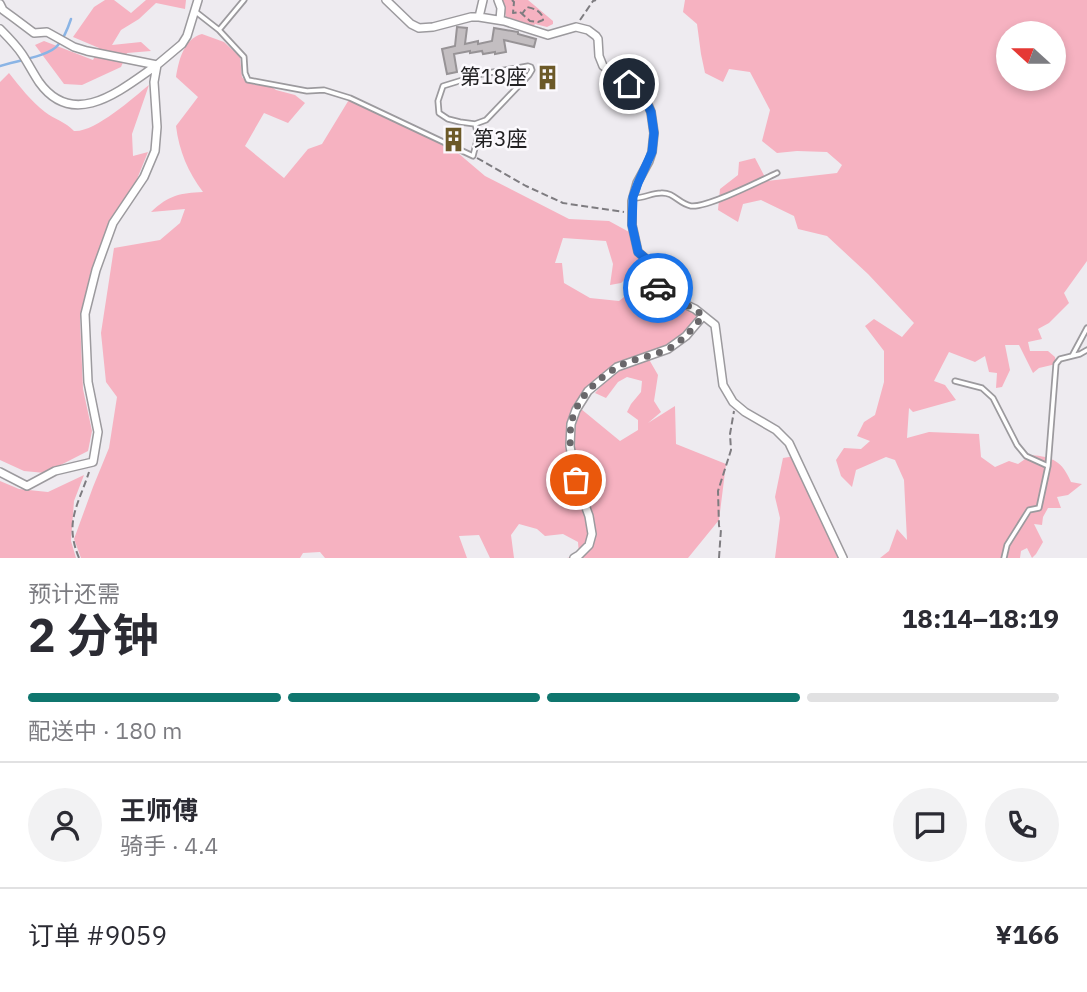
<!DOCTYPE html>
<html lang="zh">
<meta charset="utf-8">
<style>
:root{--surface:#fff;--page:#f2f2f3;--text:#2b2b33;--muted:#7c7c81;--line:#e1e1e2;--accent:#0f766e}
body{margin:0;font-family:"IBM Plex Sans","Noto Sans SC",sans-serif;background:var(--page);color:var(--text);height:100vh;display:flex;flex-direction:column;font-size:26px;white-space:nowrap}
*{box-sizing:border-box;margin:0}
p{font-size:23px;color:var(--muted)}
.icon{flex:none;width:38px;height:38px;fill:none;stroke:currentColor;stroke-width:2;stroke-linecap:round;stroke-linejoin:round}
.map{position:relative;height:558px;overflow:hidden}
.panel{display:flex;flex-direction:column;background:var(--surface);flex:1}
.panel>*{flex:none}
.needle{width:46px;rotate:291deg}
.fabs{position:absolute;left:996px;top:21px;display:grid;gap:14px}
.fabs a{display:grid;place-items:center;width:70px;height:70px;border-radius:50%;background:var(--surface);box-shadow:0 4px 10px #0003;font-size:35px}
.pin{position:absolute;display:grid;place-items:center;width:60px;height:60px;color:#fff;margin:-30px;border:4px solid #fff;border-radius:50%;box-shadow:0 2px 7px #0007}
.courier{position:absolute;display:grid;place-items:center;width:70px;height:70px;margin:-35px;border:5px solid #1a73e8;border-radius:50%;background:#fff;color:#222;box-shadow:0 2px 9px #0007}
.overview em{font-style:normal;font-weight:700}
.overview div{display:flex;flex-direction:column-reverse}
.overview{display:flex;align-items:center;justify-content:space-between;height:119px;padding:0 28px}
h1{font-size:46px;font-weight:700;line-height:52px}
.bar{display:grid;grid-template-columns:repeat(4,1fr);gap:10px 7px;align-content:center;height:84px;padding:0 28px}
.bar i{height:9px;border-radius:5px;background:var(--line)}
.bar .active{background:var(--accent)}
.bar p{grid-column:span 4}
.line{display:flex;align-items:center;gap:18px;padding:0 28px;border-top:2px solid var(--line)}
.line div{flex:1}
.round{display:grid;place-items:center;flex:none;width:74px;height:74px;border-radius:37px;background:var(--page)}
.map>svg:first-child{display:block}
</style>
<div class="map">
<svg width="1087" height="558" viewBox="0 0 1087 558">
<rect width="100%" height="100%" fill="#eeebf0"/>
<!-- green -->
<path fill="#f6b2c1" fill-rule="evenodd" d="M105,0H114L131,13L146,0H186L185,9L156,3L139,19L121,30L112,45L141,42L151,51L127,53L121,67L82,85L64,84L35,45L44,41L93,60L99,48L73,37L94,7Z
M502,0H528L553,21V24L547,27L535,24L533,27L506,17Z
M685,0H1087V261L1064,293L1069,303L1049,323L1038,329L1042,339L1028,342L1030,351H1048L1055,357L1056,364L1039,368L1033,373L1019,345H1005L1010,370L1002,387L996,388L997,373L989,372L985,356L975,362L949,352L934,381L945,385L956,400L913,412L909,408L907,438L929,432L979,434L981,457L995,467L1009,461L1018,464L1031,455C1053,457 1062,461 1071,482L1082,484L1068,495L1057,497L1061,508H1048L1043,517L1042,525L1034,524L1043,542L1036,554L1032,558L1027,548L1021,551L1020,558H880L889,551L897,529L907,540L904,480L895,460L886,457L856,470L852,487L841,476L836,460L844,448L861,449L870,441L857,436L864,422L875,415L884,382V351L865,326L874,319L902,337L914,323L868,274L827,236L798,229L794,216L761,200L743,204L738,222L718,210L720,189L738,175L739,162L755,158L767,181L837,173L842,165L827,152L797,151L777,153L762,141L770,110L750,72L729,69L723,82L705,73L701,54L697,24L683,12ZM1008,33H1054V79H1008Z
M202,34L224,42L240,57L242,77L247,82L256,85H269L276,90L295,95L305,103L288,123L264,113L245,146L284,178L308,149L322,144L350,98L445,142L485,176L569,219L609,221L631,233L648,271L636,269L621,283L610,285L613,264L606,241L563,238L555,263H562L564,283L590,298L619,301L642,283L658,287L703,316L683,338L647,356L658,375L654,401L661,412L648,423L675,406L676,444L726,464L719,520L688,558H567L579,555L578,542L563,534L545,536L537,529L519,524L511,535L514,558H490L479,535L459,536L467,558H325L320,552L303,553L300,558H81L74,539L93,487L109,448L117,397L106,382L101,333L114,248L160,240L180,223L185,209L151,212C169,195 180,193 203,192C188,172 179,151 176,126L198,97L176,77C179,59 184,39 202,34ZM627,377L642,381L641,392L631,404L627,412L638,420V430L620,441L575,404L581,394L602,379L603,384L595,393L606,398L618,382Z
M9,73C20,87 31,101 45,112C54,119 66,122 74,131C94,133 133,98 149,85L132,134L133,156L148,152L135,184L109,221L91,271L80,320L83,389L92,431L88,451L45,473L24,471L0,460V82Z
M795,456L842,558H775L780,518L775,497L783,458Z
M84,475L74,501L71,541L76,558H0V481L19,489L48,492Z"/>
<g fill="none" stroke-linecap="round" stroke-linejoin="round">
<!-- stream -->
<path stroke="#8ab4e5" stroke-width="2.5" d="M0,66C15,61 50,56 58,45C64,38 68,28 71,19"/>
</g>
<!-- building -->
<path fill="#c3bec1" stroke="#979396" stroke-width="2" d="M457,27L467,28L465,44L478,41V44L492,41L494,28L518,32V34L536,39L534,47L504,40L506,52L495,54V52L483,54L482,51L470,53V51L454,54L457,72L447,74L442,49L455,46Z"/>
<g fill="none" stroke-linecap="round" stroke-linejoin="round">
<defs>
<path id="lane" d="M196,12L219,30L244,57L245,73L248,80L307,91L324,90L350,98L473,156L478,136L475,124
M219,30L244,0
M528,66L531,67L532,70L529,75L486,120L475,124L460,122L448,119L439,113L438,101L443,86L482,74Z
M635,198C644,198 652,193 661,193C674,192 679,204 691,206C707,208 760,181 777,173
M1072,356L1080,354L1087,350
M955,381L982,388L993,398L1017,445L1026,456L1048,466
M1004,558L1007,545L1029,510L1039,508L1048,466L1056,364L1060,359L1072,356L1087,328"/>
<path id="street" d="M386,0L411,24L419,28L433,27L471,17H479L504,21L548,35L576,27L588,30L596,36L598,39L599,56L603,66L637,90L646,100L651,112L654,133L652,152L649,161L637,183L632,201V225L638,252L645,258L661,293L695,309L715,325L723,385L733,402L745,412L776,430L789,443L843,558
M498,0L501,8L500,20
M0,4L3,10L14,18L34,33L47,32L74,47L87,51L157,65
M479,17L483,0
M0,29C8,37 16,45 22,54C28,63 33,73 39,82C74,131 122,89 157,65
M0,472L27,486L55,471L93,462L98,432L88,382L85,314L96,270L113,223L144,177L155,151L157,127L154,82L157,65L182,44L187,36L198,0
M574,558L579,555L589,545L592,534L589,516L576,480L570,446L571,424L576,410L588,391L617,367L668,349L686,336L703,316"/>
</defs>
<!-- lane casing -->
<use href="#lane" stroke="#9c9a9e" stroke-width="7"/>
<!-- street casing -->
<use href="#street" stroke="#9c9a9e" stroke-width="10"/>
<!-- path -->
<path stroke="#7e7c80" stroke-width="2" stroke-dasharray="7 3.5" stroke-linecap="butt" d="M512,0L514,2L513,13L520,12L530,21L538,22L543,20V17C539,10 535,9 527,7L522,14
M580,20L593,1L596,0
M477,158L526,186L563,203L624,212
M79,558C64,522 78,506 89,472
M719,558L721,529L719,526L718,491L731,450L730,434L734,411"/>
<!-- lane -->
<use href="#lane" stroke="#fff" stroke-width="3.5"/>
<!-- street -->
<use href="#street" stroke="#fff" stroke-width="7"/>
</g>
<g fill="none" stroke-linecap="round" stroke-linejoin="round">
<!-- done -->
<path stroke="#69676a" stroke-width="7" stroke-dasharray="0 12.6" d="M576,480C573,462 568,444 571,426C574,401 596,380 616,368C632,358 652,357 668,349C682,342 693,328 703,316L695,309L661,293L658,288"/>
<!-- route -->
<path stroke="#1a73e8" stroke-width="9" d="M629,84L644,97L651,112L654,133L652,152L638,183L633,197L632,225L638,252L645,258L658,288"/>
</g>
<!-- icons -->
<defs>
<symbol id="building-bare" viewBox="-9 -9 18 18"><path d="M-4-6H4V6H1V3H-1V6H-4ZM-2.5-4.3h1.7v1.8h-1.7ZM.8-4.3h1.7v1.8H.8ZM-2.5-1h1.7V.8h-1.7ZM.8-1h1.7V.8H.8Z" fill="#6c5928" stroke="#fbf9fd" stroke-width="2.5" paint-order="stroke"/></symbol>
</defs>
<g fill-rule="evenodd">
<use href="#building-bare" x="530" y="60" width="35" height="35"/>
<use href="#building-bare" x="436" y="122" width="35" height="35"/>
</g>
<g text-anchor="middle" stroke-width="5" stroke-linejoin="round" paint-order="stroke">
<!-- poi labels -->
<g font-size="21" fill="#212022" stroke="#fbf9fd" text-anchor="end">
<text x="527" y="84">第18座</text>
<text x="473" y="146" text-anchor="start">第3座</text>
</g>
</g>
</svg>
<div class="fabs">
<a><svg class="needle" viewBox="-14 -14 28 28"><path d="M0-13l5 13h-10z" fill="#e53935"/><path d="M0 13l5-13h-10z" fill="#7c7c81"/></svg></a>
</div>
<div class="pin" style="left:576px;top:480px;background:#ea580c"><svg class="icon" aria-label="bag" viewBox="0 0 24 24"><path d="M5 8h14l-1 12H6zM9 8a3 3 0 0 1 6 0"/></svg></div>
<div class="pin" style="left:629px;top:84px;background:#1f2937"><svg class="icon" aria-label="home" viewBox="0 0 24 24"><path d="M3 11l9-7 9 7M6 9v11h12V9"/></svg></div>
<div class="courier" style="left:658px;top:288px"><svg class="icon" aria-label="car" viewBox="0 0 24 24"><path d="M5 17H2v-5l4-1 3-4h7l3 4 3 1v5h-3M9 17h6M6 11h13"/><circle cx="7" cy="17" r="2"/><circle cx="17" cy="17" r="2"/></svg></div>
</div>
<section class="panel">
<div class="overview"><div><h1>2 分钟</h1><p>预计还需</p></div><em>18:14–18:19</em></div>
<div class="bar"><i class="active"></i><i class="active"></i><i class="active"></i><i></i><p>配送中 · 180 m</p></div>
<div class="line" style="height:126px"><a class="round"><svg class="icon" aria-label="person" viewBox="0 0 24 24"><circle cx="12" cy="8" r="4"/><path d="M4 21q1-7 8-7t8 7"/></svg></a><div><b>王师傅</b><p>骑手 · 4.4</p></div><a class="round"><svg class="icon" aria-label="chat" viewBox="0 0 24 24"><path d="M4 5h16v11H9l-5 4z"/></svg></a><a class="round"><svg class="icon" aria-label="phone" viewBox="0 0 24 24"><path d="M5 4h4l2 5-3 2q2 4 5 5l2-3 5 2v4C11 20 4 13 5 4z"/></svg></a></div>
<div class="line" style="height:91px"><div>订单 #9059</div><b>¥166</b></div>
</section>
